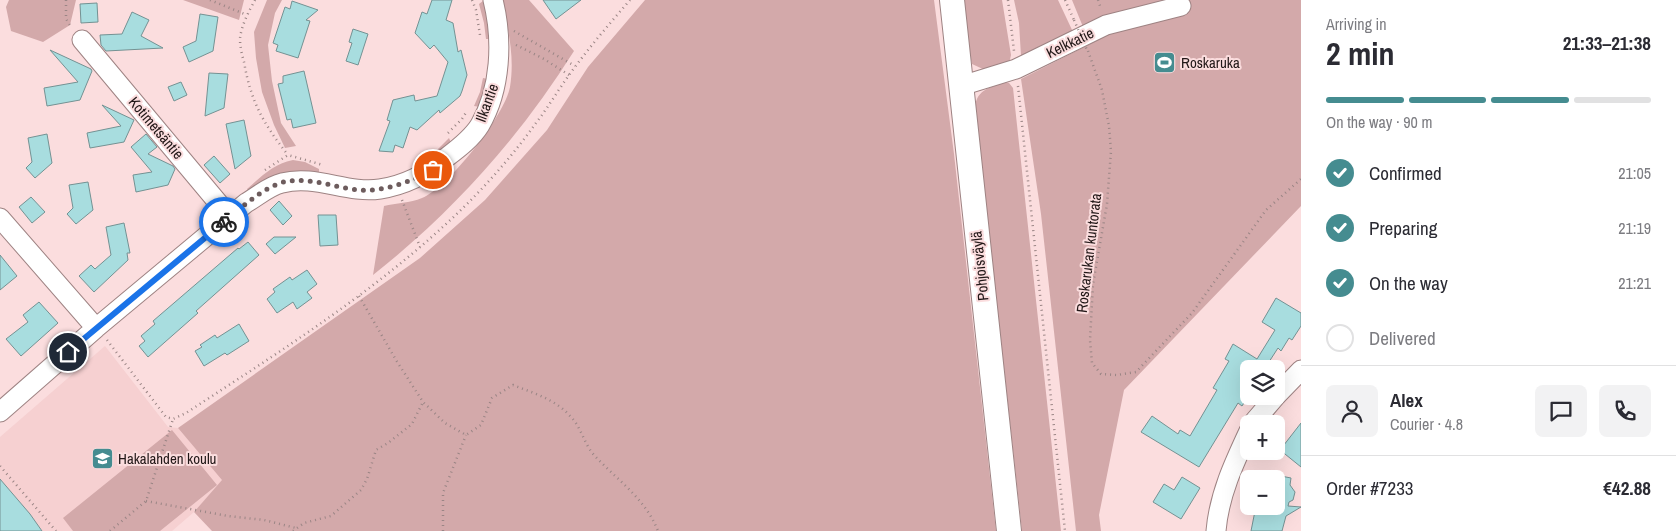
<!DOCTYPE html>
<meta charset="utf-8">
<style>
:root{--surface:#fff;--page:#f2f2f3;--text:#2b2b33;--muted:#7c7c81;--line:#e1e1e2;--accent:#458c90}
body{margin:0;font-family:"Archivo Narrow",sans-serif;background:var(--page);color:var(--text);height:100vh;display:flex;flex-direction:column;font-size:19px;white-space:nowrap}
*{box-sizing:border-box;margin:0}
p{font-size:16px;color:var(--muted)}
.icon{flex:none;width:28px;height:28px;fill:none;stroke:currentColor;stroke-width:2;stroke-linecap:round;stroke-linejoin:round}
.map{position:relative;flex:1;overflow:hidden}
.side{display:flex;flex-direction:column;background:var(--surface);width:375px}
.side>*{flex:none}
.buttons{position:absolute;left:1240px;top:360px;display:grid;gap:10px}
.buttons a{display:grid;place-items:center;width:45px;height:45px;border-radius:8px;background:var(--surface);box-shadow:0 5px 20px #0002;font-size:25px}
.pin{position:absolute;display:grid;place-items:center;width:42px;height:42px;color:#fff;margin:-21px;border:2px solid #fff;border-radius:50%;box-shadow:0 1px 5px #0007}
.courier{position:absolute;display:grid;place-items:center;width:50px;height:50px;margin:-25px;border:4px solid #1a73e8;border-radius:50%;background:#fff;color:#222;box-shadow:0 1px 6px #0007}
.head em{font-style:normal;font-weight:700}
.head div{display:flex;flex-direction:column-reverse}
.head{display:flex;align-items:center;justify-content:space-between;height:85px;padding:0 25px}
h1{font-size:32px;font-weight:700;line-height:38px}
.bar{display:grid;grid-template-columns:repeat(4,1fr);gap:8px 5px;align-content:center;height:60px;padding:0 25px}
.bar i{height:6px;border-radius:4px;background:var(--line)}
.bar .selected{background:var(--accent)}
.bar p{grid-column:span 4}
.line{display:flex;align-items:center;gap:12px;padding:0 25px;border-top:1px solid var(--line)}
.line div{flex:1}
.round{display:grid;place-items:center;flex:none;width:52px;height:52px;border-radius:8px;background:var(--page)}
ol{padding:0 25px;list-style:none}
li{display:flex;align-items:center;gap:15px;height:55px}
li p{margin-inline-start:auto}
li .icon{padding:5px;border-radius:50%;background:var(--accent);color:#fff;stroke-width:4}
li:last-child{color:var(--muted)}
li i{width:28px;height:28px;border:2px solid var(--line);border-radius:50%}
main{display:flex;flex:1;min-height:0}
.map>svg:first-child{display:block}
</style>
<main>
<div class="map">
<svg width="1301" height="531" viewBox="0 0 1301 531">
<rect width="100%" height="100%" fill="#fbddde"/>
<!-- built -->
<path fill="#f6d0d1" d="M105,346L168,427L178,428L223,480L194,512L172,531H0V437Z"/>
<!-- green -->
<path fill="#d3a9aa" d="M9,0H76L70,25L43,42L11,31L6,7Z
M183,0H244L239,20Z
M267,0H282L275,13L268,45L272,81L281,123L296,146L285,148L274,125L262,92L256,58L254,32Z
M502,0H529L574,51C520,137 453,212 373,275L384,206C396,203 410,203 422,198C448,188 505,115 510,87C515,56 508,30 502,0Z
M645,0H934L954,154L996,531H212L194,512L222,480L178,428L420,258L485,200L547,130L588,67Z
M964,0H1002L1011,55L1009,64L985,70L972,64L970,56Z
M1014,0H1058L1073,32L1021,56L1019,23Z
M1072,0H1301V206L1124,390L1099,515L1101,531H1076L1041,214L1021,79L1090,44Z
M483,1L490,22L491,39H486L484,23L479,4Z
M483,78L488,79L480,107L474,106L480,92Z
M1005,82L1009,83L1013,88L1061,531H1022L975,107C977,89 990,88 1005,82Z
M449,138L452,145L419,169L417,161L435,152Z
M293,160L305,162L319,169V175L250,193L247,189C262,176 273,164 293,160Z
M172,430L217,485L160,531H73L63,518Z"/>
<!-- building -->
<path fill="#a8dddf" stroke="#749293" d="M432,0H452L446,20L453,23L458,52L461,50L467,75L462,91L460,96L440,113L439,110L417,130L410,127L403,148L395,145L393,152L379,151L390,121L387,120L393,100L414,95L415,101L437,96L448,62L434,45L430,49L415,33L422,12L427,14Z
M543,0H581L556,19Z
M292,1L318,10L306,20L310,21L298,58L276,51L278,45L273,43L285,7L290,9Z
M97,3L98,22L81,23L80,4Z
M132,12L149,20L141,36L163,48L106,51L101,45L100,35L122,34Z
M200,14L218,17L213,51L189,62L183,47L196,41Z
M353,29L368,34L358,65L346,61L352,43L349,42Z
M50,50L91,69L92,71L80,100L47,106L44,88L78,82Z
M304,71L316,123L293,128L291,119L287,120L278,84L283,83V76Z
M209,73L228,74L224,108L205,116Z
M181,82L187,95L174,101L168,87Z
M102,105L134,120L124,142L90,148L87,133L121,126Z
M244,120L251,156L235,169L226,124Z
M47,134L52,163L35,178L26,168L32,162L28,138Z
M146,134L157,147L148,154L173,166L175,169L168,185L136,192L133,175L152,172L131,147Z
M214,156L230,174L220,183L204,165Z
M88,182L93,210L76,224L67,214L73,208L69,185Z
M31,197L45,212L32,223L19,207Z
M279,201L292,216L283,225L270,210Z
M318,215H336L338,245L320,246Z
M124,223L130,253H127L128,260L94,292L79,276L91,265L95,269L111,255L106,227Z
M274,237H296L275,254L266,244Z
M248,242L259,255L196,311L198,313L148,357L139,346L145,341L141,336L155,324L153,321L238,248L239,249Z
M0,255L17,276L0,290Z
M307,270L317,284L307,292L312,298L297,309L293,302L277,313L267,299L275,292L273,289L290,277L292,280Z
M1276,298L1301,313V326L1292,340L1289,338L1281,351L1278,348L1267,365L1273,369H1249V395L1242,406L1238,403L1199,467L1141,432L1152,416L1178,434L1180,430L1190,436L1217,390L1213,388L1229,361L1225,359L1233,344L1257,359L1275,330L1262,322Z
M39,302L58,323L21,356L6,339L28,322L23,315Z
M239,324L249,341L227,355L225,353L204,366L195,351L202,347L200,345L215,335L217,338Z
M1301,423V467L1280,450Z
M1276,475L1291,478L1290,485L1295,492L1293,500L1289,502L1288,506L1301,507L1286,516L1282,531H1251L1256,506H1276Z
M1182,477L1200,488L1181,519L1153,502L1164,484L1174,490Z
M0,479L30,514L42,531H0Z"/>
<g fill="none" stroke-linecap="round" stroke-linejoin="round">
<defs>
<path id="minor" d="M82,40L230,217
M961,86L1016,69L1106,25L1181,6
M0,218L96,328
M1276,396L1301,370
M0,412L96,328L246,203C258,196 269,186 282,183C315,174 347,194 380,189C406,185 427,174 447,157C459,148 472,138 480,125C501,89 503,40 493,0
M1252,424L1276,396
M1216,531C1219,495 1234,463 1249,431"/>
<path id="major" d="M952,0L1009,531"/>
</defs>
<!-- minor casing -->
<use href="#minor" stroke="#9e8383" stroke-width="21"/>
<!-- major casing -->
<use href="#major" stroke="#9e8383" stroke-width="26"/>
<!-- path -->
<path stroke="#9a8585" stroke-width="2.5" stroke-dasharray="1 4" stroke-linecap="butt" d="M66,0V19L71,27
M210,0L247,15
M255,0C249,11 241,26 240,39C240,47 242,55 244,62C251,102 263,123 288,155
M472,0L476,10L480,35
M1008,0L1014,51
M1065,0L1074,20
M1098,0L1101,9
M514,31L575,66
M516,45L544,59L569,75
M1088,51L1102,90L1109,126L1111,151L1107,204L1093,284L1090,340L1092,363L1101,374L1117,375L1136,372L1192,313L1266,210L1301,179
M1018,86L1065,531
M448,133L462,119L467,111
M265,170L288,155L323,165
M402,200L420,247
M359,296L396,360L423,402L445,423L466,435L481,425L492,398L513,385C533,393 555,399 570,416C581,426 584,444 594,455C617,480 645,498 658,531
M107,340L166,417L173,419L186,413C284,349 384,286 467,204C492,179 516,151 536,123C550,105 561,85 575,67C592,44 611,22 630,0
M0,466L56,531
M146,501L228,516L264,520L296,528
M110,531L146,501L173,419
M293,531L304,523L331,516L361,490L367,479L376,450L388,443L412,424L423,402
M443,531V493L466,435"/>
<!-- minor -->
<use href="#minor" stroke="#fff" stroke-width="19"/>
<!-- major -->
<use href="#major" stroke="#fff" stroke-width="24"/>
<!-- path-bridge -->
<path stroke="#9a8585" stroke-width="2.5" stroke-dasharray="1 4" stroke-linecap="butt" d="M1074,20L1087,50"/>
</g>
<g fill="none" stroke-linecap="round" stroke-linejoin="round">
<!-- done -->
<path stroke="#6d5c5d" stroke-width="5" stroke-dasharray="0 9" d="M224,222C241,208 259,191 280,183C307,175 333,188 360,190C384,192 412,181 433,170"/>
<!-- route -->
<path stroke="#1a73e8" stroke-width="6" d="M68,352L224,222"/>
</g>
<!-- icons -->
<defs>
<symbol id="stadium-square" viewBox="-11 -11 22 22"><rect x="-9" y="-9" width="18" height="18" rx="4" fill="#458c90" stroke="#fbddde"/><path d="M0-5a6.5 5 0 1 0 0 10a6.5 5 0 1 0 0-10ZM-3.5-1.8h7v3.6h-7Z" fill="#fff"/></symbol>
<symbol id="school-square" viewBox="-11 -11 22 22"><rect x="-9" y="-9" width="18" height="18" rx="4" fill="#458c90" stroke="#fbddde"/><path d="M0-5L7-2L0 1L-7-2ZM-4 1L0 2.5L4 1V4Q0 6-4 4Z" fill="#fff"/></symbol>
</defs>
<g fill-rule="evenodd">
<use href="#stadium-square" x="1152" y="50" width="25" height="25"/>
<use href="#school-square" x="90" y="446" width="25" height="25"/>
</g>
<g text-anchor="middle" stroke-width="4" stroke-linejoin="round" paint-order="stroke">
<!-- street labels -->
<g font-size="15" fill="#211717" stroke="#fbddde">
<text transform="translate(1070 43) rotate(-26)" y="5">Kelkkatie</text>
<text transform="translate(487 103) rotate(-70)" y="5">Ilkantie</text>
<text transform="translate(156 128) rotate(50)" y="5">Kotimetsäntie</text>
<text transform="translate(1089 253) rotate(-83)" y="5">Roskarukan kuntorata</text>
<text transform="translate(980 266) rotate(-96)" y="5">Pohjoisväylä</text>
</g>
<!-- poi labels -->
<g font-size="15" fill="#211717" stroke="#fbddde" text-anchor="start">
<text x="1181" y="68">Roskaruka</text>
<text x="118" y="464">Hakalahden koulu</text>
</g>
</g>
</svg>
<div class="buttons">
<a><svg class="icon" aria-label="layers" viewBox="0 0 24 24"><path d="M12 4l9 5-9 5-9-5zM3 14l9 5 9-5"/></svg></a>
<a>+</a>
<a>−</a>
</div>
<div class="pin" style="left:433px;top:170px;background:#ea580c"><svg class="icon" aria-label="bag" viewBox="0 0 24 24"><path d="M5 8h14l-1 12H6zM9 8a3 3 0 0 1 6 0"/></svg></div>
<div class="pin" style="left:68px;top:352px;background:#1f2937"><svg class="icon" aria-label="home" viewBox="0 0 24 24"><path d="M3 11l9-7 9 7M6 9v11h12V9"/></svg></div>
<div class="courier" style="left:224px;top:222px"><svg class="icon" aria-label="bike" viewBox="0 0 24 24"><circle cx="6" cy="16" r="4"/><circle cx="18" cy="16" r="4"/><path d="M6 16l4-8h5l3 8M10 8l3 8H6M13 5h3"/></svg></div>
</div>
<section class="side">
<div class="head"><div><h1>2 min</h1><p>Arriving in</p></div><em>21:33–21:38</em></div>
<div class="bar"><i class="selected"></i><i class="selected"></i><i class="selected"></i><i></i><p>On the way · 90 m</p></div>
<ol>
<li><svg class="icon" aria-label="check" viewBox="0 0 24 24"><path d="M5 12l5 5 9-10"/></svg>Confirmed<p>21:05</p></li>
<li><svg class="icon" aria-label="check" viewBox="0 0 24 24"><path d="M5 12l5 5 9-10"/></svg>Preparing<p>21:19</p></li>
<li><svg class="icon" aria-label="check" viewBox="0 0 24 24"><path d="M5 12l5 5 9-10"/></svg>On the way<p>21:21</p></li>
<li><i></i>Delivered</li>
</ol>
<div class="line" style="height:90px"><a class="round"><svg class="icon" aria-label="person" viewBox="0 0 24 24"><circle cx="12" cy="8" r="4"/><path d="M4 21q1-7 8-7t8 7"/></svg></a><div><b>Alex</b><p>Courier · 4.8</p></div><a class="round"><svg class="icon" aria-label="chat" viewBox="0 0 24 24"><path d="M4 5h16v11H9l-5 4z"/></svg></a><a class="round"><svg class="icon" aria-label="phone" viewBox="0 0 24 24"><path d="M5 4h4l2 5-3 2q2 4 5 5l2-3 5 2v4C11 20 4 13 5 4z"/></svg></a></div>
<div class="line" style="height:65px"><div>Order #7233</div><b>€42.88</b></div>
</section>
</main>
